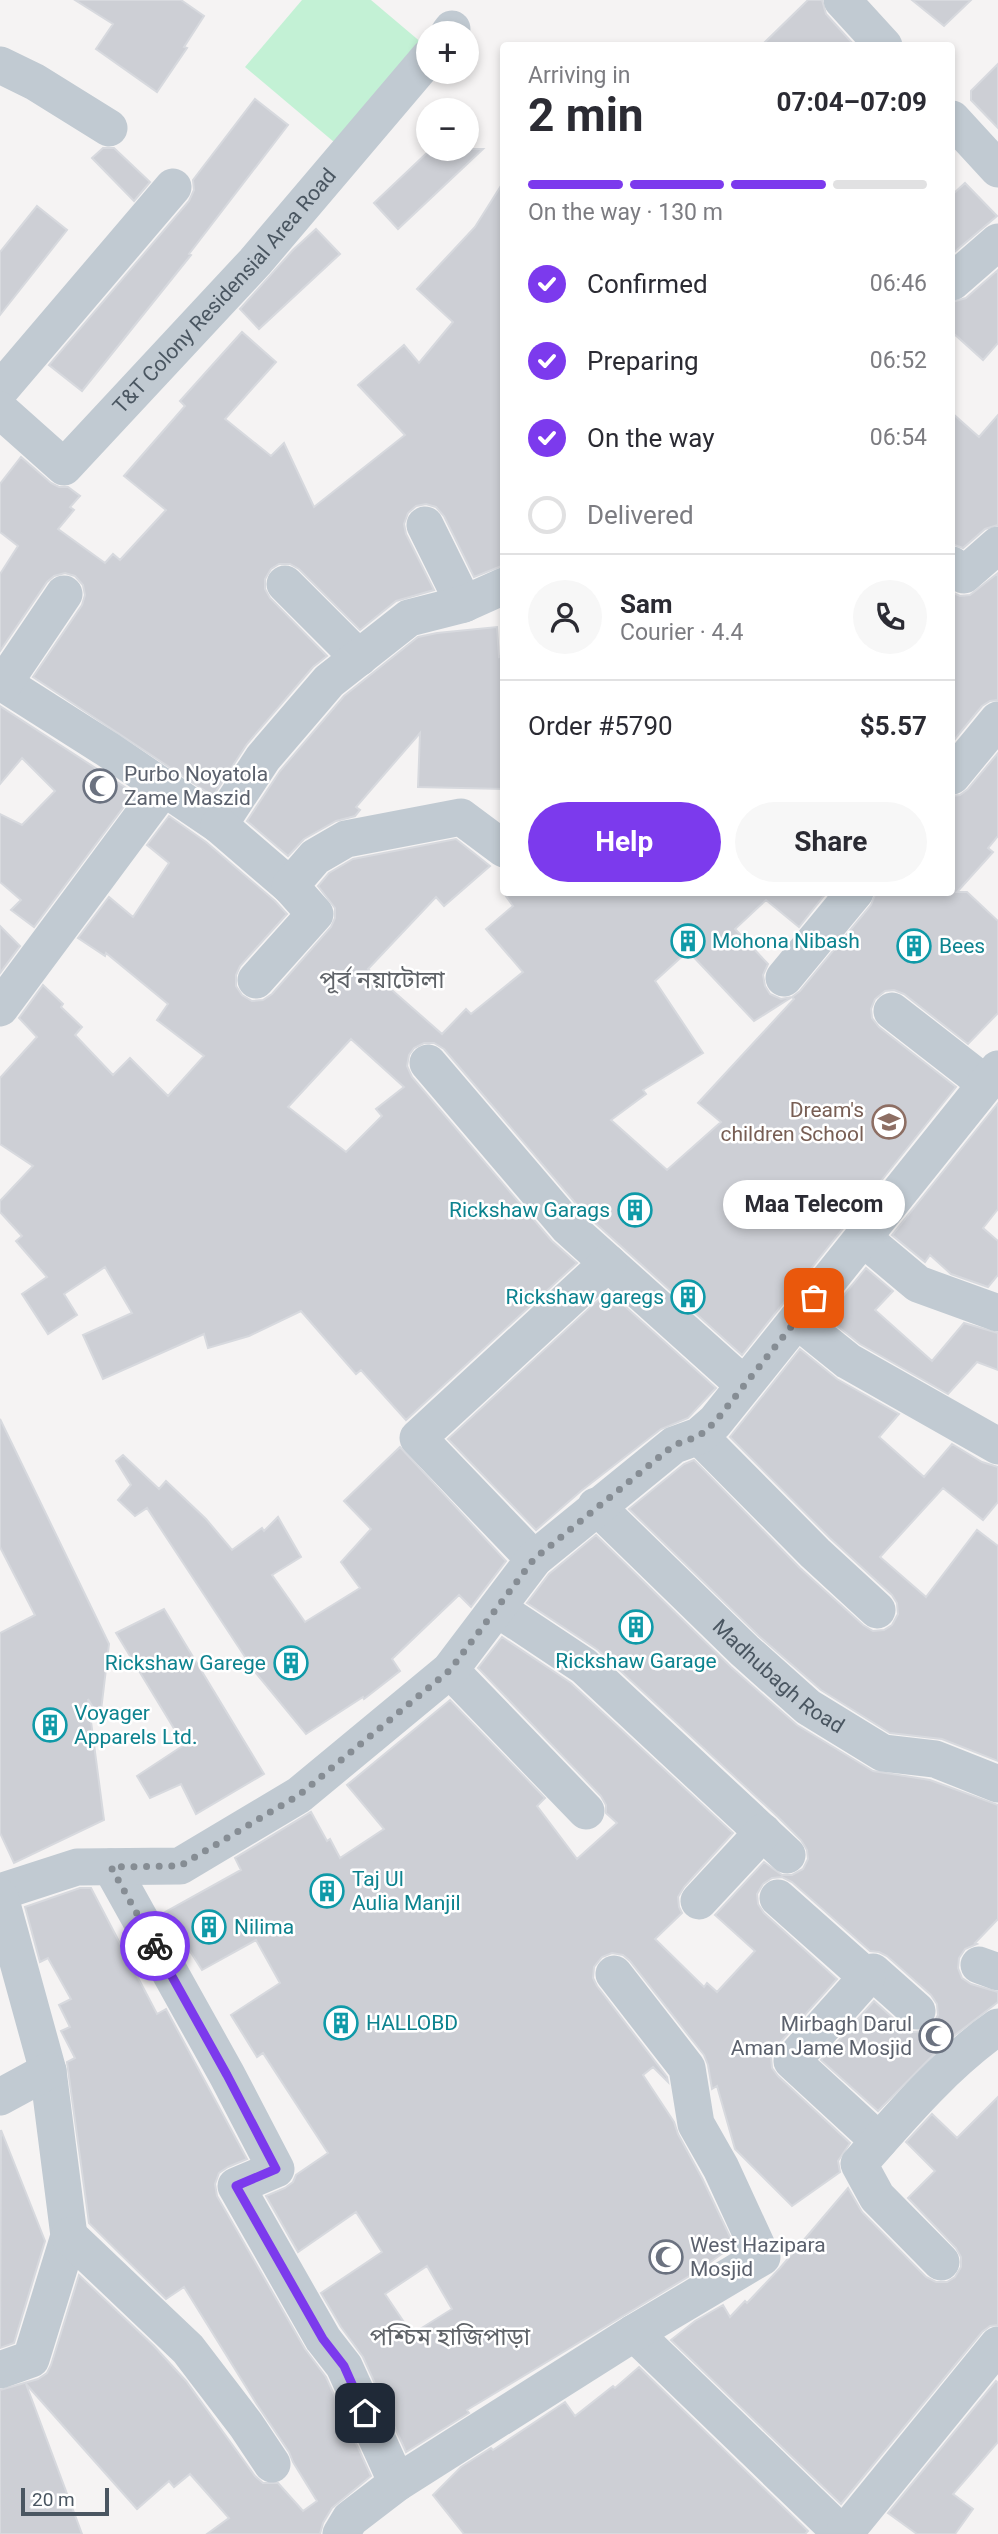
<!DOCTYPE html>
<meta charset="utf-8">
<style>
:root{--surface:#fff;--page:#f7f7f7;--text:#2b2b33;--muted:#7c7c81;--line:#e1e1e2;--accent:#7c3aed}
body{margin:0;font-family:Roboto,"Noto Sans Bengali",sans-serif;background:var(--page);color:var(--text);height:100vh;display:flex;flex-direction:column;font-size:26px;white-space:nowrap}
*{box-sizing:border-box;margin:0}
p{font-size:23px;color:var(--muted)}
.icon{flex:none;width:38px;height:38px;fill:none;stroke:currentColor;stroke-width:2;stroke-linecap:round;stroke-linejoin:round}
.map{position:relative;flex:1;overflow:hidden}
.panel{position:absolute;left:500px;top:42px;width:455px;height:854px;display:flex;flex-direction:column;background:var(--surface);border-radius:7px;box-shadow:0 4px 10px #0003}
.panel>*{flex:none}
.controls{position:absolute;left:416px;top:21px;display:grid;gap:14px}
.controls a{display:grid;place-items:center;width:63px;height:63px;border-radius:50%;background:var(--surface);box-shadow:0 4px 10px #0003;font-size:35px}
.scale{position:absolute;left:21px;bottom:18px;width:88px;box-sizing:border-box;padding-left:7px;border:4px solid #4a5661;border-top:0;font-size:19px;line-height:24px;white-space:nowrap;color:#4a5661;-webkit-text-stroke:5px #fff;paint-order:stroke}
.pin{position:absolute;display:grid;place-items:center;width:60px;height:60px;color:#fff;margin:-30px;border-radius:14px;box-shadow:0 4px 10px #0006}
.courier{position:absolute;display:grid;place-items:center;width:70px;height:70px;margin:-35px;border:5px solid #7c3aed;border-radius:50%;background:#fff;color:#222;box-shadow:0 2px 9px #0007}
.bubble{position:absolute;height:49px;border-radius:24px;background:var(--surface);box-shadow:0 4px 10px #0003;font-size:23px;font-weight:700;line-height:49px;text-align:center}
.headline em{font-style:normal;font-weight:700}
.headline div{display:flex;flex-direction:column-reverse}
.headline{display:flex;align-items:center;justify-content:space-between;height:119px;padding:0 28px}
h1{font-size:46px;font-weight:700;line-height:52px}
.bar{display:grid;grid-template-columns:repeat(4,1fr);gap:10px 7px;align-content:center;height:84px;padding:0 28px}
.bar i{height:9px;border-radius:5px;background:var(--line)}
.bar .active{background:var(--accent)}
.bar p{grid-column:span 4}
.line{display:flex;align-items:center;gap:18px;padding:0 28px;border-top:2px solid var(--line)}
.line div{flex:1}
.round{display:grid;place-items:center;flex:none;width:74px;height:74px;border-radius:37px;background:var(--page)}
ol{padding:0 28px;list-style:none}
li{display:flex;align-items:center;gap:21px;height:77px}
li p{margin-inline-start:auto}
li .icon{padding:7px;border-radius:50%;background:var(--accent);color:#fff;stroke-width:4}
li:last-child{color:var(--muted)}
li i{width:38px;height:38px;border:4px solid var(--line);border-radius:50%}
.primary-button{display:flex;gap:14px;margin-top:auto;padding:14px 28px}
.primary-button a{flex:1;height:80px;border-radius:42px;background:var(--accent);color:#fff;font-size:28px;font-weight:700;line-height:80px;text-align:center}
.primary-button a+a{background:var(--page);color:var(--text)}
.map>svg:first-child{display:block}
</style>
<div class="map">
<svg width="998" height="2534" viewBox="0 0 998 2534">
<rect width="100%" height="100%" fill="#f5f3f3"/>
<!-- green -->
<path fill="#c3f1d5" d="M302,0H371L429,49L347,153L245,67Z"/>
<!-- building -->
<path fill="#cdcfd5" stroke="#d7d9de" stroke-width="2" fill-rule="evenodd" d="M75,0H181L204,16L184,47L187,48L157,92L96,49L113,24Z
M808,0H822L826,14L855,46H761Z
M912,0H971L944,26Z
M998,64V128L971,100V91Z
M255,99L288,125L189,254L191,255L82,391L49,365L189,201L194,190L193,180Z
M103,148H114L150,182L134,201L92,158Z
M431,149H483L398,229L374,203Z
M504,181V565L474,577L444,516L436,507L426,504L416,506L408,513L404,524L406,534L434,590L396,601L360,630L299,569L290,564H279L271,569L265,579V589L270,598L327,656L313,667L247,744L213,796L33,677L82,605L85,595L83,585L75,576L65,573L54,576L47,582L0,651V574L18,546L0,532V484L21,457L51,483L59,487H68L80,496L70,507L74,510L58,529L105,563L113,554L120,560L166,510L124,476L185,406L180,401L242,332L276,362L225,419L271,456L284,443L314,507L405,435L358,385L404,345L419,363L453,322L417,289L475,227Z
M965,183L997,216L952,254V195Z
M37,206L67,230L0,315V252Z
M316,229L340,254L259,329L240,309L293,250Z
M998,270V343L983,360L952,332V302L966,298Z
M952,413L979,437L998,415V525L985,529L963,548L952,544Z
M998,573V700L990,701L982,706L955,739L952,737V592L960,596L970,595Z
M497,627L499,657L504,656V789L418,787L420,733L356,807L360,810L355,816L336,821L304,839L288,856L247,821L280,771L344,696L418,637L437,633Z
M0,706L134,793L34,927L11,910L21,900L0,882V814L22,825L55,791L22,758L0,784Z
M998,753V836L988,848L993,852L957,892H967L998,921V1013L968,1044L904,994L894,990L885,991L875,999L871,1009L872,1018L879,1027L956,1087L742,1355L583,1212L444,1049L434,1043H424L414,1048L409,1055L407,1066L412,1077L552,1241L577,1263L406,1420L361,1370L356,1374L301,1311L249,1336L208,1348L204,1334L103,1379L83,1335L132,1313L105,1267L64,1294L77,1315L48,1334L22,1294L47,1277L16,1241L22,1236L0,1212V1201L33,1166L0,1144V1078L37,1037L19,1018L43,985L63,1004L61,1007L82,1027L75,1035L113,1075L130,1058L168,1096L204,1056L157,1020L168,1004L106,953L105,956L78,938L109,897L133,917L169,863L147,845L169,816L206,842L275,901L287,914L240,966L236,975V986L242,995L252,1001L263,1000L272,994L331,927L335,918V908L318,886L329,873L353,859L456,839L475,854L490,866L444,906L436,897L368,969L442,1034L466,1009L471,1014L523,972L486,929L513,906L503,892H827L799,927L766,900L735,929L768,964L763,975L765,986L770,994L781,999L792,997L800,991L871,905L876,892H952V796L960,795L968,789ZM688,951L754,1021L792,997L794,999L698,1103L721,1122L667,1170L611,1120L646,1094L643,1090L703,1053L655,981ZM351,1039L404,1087L376,1109L382,1116L346,1152L288,1107Z
M0,926L20,946L0,973Z
M998,1103V1209L983,1228L998,1241V1275L988,1287L951,1274L930,1255L925,1262L892,1235Z
M866,1268L893,1291L875,1310L932,1361L964,1323L998,1333V1370L977,1362L948,1394L860,1344L826,1317Z
M608,1291L716,1388L688,1418L661,1429L581,1491L536,1530L448,1439Z
M800,1349L837,1379L899,1414L879,1437L924,1477L952,1444L982,1462L998,1467V1502L983,1520L943,1488L880,1557L926,1597L977,1530L998,1546V1761L942,1739L890,1733L821,1690L759,1636L629,1509L684,1464L694,1460L800,1568L863,1625L873,1631L884,1630L892,1625L898,1614L897,1603L892,1595L830,1538L730,1437Z
M0,1419L109,1644L100,1719L88,1699L104,1820L14,1863L0,1833V1633L35,1615L0,1547Z
M400,1447L506,1561L471,1607L459,1595L392,1659L400,1671L364,1699L363,1697L306,1734L255,1672L147,1508L135,1516L118,1500L131,1485L116,1461L123,1455L159,1489L166,1481L206,1519L232,1550L262,1528L264,1531L278,1517L301,1557L272,1575L305,1622L360,1588L341,1562L371,1529L344,1501Z
M596,1535L731,1667L797,1725L873,1771L930,1780L998,1805V1919L975,1943L977,1944L965,1949L959,1958L958,1968L962,1978L971,1984L998,1992V2002L946,2042L878,2111L821,2060L874,2001L903,2027L913,2032L924,2031L933,2024L938,2015L937,2004L931,1995L887,1956L879,1952L870,1951L792,1882L782,1877L772,1878L763,1884L757,1894L758,1904L764,1913L837,1979L776,2047L771,2057L772,2068L778,2076L850,2143L838,2161L840,2172L792,2206L735,2149L717,2086L712,2089L708,2065L704,2055L630,1961L623,1955L612,1953L602,1957L594,1967L593,1978L597,1986L667,2077L668,2082L653,2067L643,2075L674,2122L678,2134L702,2178L734,2245L701,2269L467,2410L469,2413L406,2452L363,2357L341,2327L321,2293L382,2252L356,2212L298,2252L266,2196L285,2188L293,2182L296,2175L328,2153L263,2053L257,2057L231,2015L280,1983L256,1940L202,1970L165,1912L241,1870L235,1858L311,1812L327,1841L330,1839L340,1858L384,1829L347,1785L450,1700L545,1798L537,1806L577,1859L617,1823L606,1813V1805L601,1796L478,1668L502,1637L571,1683L733,1833L684,1887L678,1897L679,1907L682,1913L655,1939L704,1987L707,1983L717,1992L755,1951L715,1915L764,1862L782,1875H792L803,1869L808,1859L807,1850L801,1840L778,1817L598,1650L527,1603L549,1574ZM427,2266L452,2309L412,2334L385,2294Z
M164,1609L264,1774L196,1814L181,1784L150,1798L137,1776L184,1745L116,1633Z
M80,1888H91L157,2014L166,2009L247,2159L228,2167L219,2173L215,2184L217,2196L305,2349L326,2377L371,2476L332,2508L323,2523L320,2534H207L229,2518L190,2474L174,2487L169,2481L137,2509L26,2384L82,2534H0V2390L38,2379L47,2373L51,2365L79,2275L154,2346L186,2381L255,2476L263,2483H278L303,2511L317,2501L293,2462L289,2452L256,2403L184,2287L166,2299L89,2223L67,2062L75,2058L61,2031L70,2027L59,2005L71,1999L48,1958L40,1962L25,1907Z
M998,2097V2325L990,2326L982,2332L841,2504L671,2340L695,2321L723,2305L730,2317L745,2301L747,2303L780,2268L848,2188L862,2212L926,2277L936,2282H947L955,2277L961,2267V2257L956,2248L908,2198L935,2171L906,2142L932,2114L957,2138Z
M1,2130L45,2241L14,2343L0,2348Z
M639,2367L808,2531L805,2534H464L433,2495L461,2467L491,2448L493,2450L565,2402L575,2416L613,2386L615,2388Z
M996,2381L998,2383V2442L953,2494L973,2509L955,2534H917L888,2513Z"/>
<g fill="none" stroke-linecap="round" stroke-linejoin="round">
<!-- minor -->
<g stroke="#c1cad2" stroke-width="37">
<path d="M842,0L884,46"/>
<path d="M449,33L452,29"/>
<path d="M0,65L35,82L109,128"/>
<path d="M952,119L998,169"/>
<path d="M952,282L998,242"/>
<path d="M0,390L173,187"/>
<path id="s1" d="M0,410L64,467L255,262L429,57"/>
<path d="M425,525L464,604"/>
<path d="M952,565L964,575L998,545"/>
<path d="M285,584L359,658"/>
<path d="M0,681L107,749L219,825L263,758L329,681L409,618L464,604L504,586"/>
<path d="M4,683L64,594"/>
<path d="M952,776L998,720"/>
<path d="M219,825L290,886"/>
<path d="M784,978L855,892"/>
<path d="M256,980L315,914L290,886L315,857L346,839L461,817L504,849"/>
<path d="M0,1008L164,787"/>
<path d="M892,1011L986,1084"/>
<path d="M428,1063L568,1227L744,1385"/>
<path d="M863,1238L918,1284L998,1313"/>
<path d="M797,1320L848,1361L998,1446"/>
<path d="M699,1436L815,1553L877,1610"/>
<path id="s2" d="M596,1506L745,1651L808,1707L883,1753L935,1759L998,1784"/>
<path d="M534,1559L418,1438L608,1263"/>
<path d="M498,1609L584,1666L787,1855"/>
<path d="M450,1670L586,1811"/>
<path d="M111,1867L227,2075L276,2169L236,2186L323,2339L344,2366L397,2483"/>
<path d="M0,1892L77,1867L180,1866L299,1795L450,1670L534,1559L674,1445L699,1436L715,1422L998,1069"/>
<path d="M0,1897L48,2071L69,2236L31,2359L0,2370"/>
<path d="M778,1898L867,1977L873,1972L917,2011"/>
<path d="M699,1901L763,1832"/>
<path d="M979,1965L998,1972"/>
<path d="M867,1977L792,2061L879,2141"/>
<path d="M0,2097L48,2071"/>
<path d="M69,2236L188,2349L246,2425L272,2464"/>
<path d="M941,2262L877,2197L859,2164C901,2116 945,2064 998,2027"/>
<path d="M634,2333L842,2534"/>
<path d="M341,2534L350,2519L397,2483L634,2333L762,2257L721,2168L696,2124L687,2068L614,1974"/>
<path d="M844,2534L998,2345"/>
</g>
</g>
<g fill="none" stroke-linecap="round" stroke-linejoin="round">
<!-- done -->
<path stroke="#868d94" stroke-width="7" stroke-dasharray="0 12.6" d="M155,1946L111,1867L180,1866L299,1795L450,1670L534,1559L674,1445L699,1436L715,1422L814,1298"/>
<!-- route -->
<path stroke="#7c3aed" stroke-width="9" d="M155,1946L227,2075L276,2169L236,2186L323,2339L344,2366L365,2413"/>
</g>
<!-- icons -->
<defs>
<symbol id="mosque-ring" viewBox="-11 -11 22 22"><circle r="9.5" fill="#fff" stroke="#6b7280" stroke-width="1.5"/><path d="M3.5-4.9A6 6 0 1 0 3.5 4.9A5 5 0 1 1 3.5-4.9Z" fill="#6b7280"/></symbol>
<symbol id="building-ring" viewBox="-11 -11 22 22"><circle r="9.5" fill="#fff" stroke="#0f9aa8" stroke-width="1.5"/><path d="M-4-6H4V6H1V3H-1V6H-4ZM-2.5-4.3h1.7v1.8h-1.7ZM.8-4.3h1.7v1.8H.8ZM-2.5-1h1.7V.8h-1.7ZM.8-1h1.7V.8H.8Z" fill="#0f9aa8"/></symbol>
<symbol id="school-ring" viewBox="-11 -11 22 22"><circle r="9.5" fill="#fff" stroke="#8d6e63" stroke-width="1.5"/><path d="M0-5L7-2L0 1L-7-2ZM-4 1L0 2.5L4 1V4Q0 6-4 4Z" fill="#8d6e63"/></symbol>
</defs>
<g fill-rule="evenodd">
<use href="#mosque-ring" x="81" y="767" width="38" height="38"/>
<use href="#building-ring" x="669" y="922" width="38" height="38"/>
<use href="#building-ring" x="895" y="927" width="38" height="38"/>
<use href="#school-ring" x="870" y="1103" width="38" height="38"/>
<use href="#building-ring" x="616" y="1191" width="38" height="38"/>
<use href="#building-ring" x="669" y="1278" width="38" height="38"/>
<use href="#building-ring" x="617" y="1608" width="38" height="38"/>
<use href="#building-ring" x="272" y="1644" width="38" height="38"/>
<use href="#building-ring" x="31" y="1706" width="38" height="38"/>
<use href="#building-ring" x="308" y="1872" width="38" height="38"/>
<use href="#building-ring" x="190" y="1908" width="38" height="38"/>
<use href="#building-ring" x="322" y="2004" width="38" height="38"/>
<use href="#mosque-ring" x="917" y="2017" width="38" height="38"/>
<use href="#mosque-ring" x="647" y="2238" width="38" height="38"/>
</g>
<g text-anchor="middle" stroke-width="5" stroke-linejoin="round" paint-order="stroke">
<!-- street labels -->
<g font-size="21" fill="#4a5661" stroke="#fff">
<text dy="7" stroke="none"><textPath href="#s1" startOffset="324">T&amp;T Colony Residensial Area Road</textPath></text>
<text dy="7" stroke="none"><textPath href="#s2" startOffset="250">Madhubagh Road</textPath></text>
</g>
<!-- worship labels -->
<g font-size="21" fill="#5b616d" stroke="#fff" text-anchor="start">
<text x="124" y="781">Purbo Noyatola<tspan x="124" dy="24">Zame Maszid</tspan></text>
<text x="912" y="2031" text-anchor="end">Mirbagh Darul<tspan x="912" dy="24">Aman Jame Mosjid</tspan></text>
<text x="690" y="2252">West Hazipara<tspan x="690" dy="24">Mosjid</tspan></text>
</g>
<!-- culture labels -->
<g font-size="21" fill="#0d838f" stroke="#fff" text-anchor="start">
<text x="712" y="948">Mohona Nibash</text>
<text x="939" y="953">Bees</text>
<text x="610" y="1217" text-anchor="end">Rickshaw Garags</text>
<text x="664" y="1304" text-anchor="end">Rickshaw garegs</text>
<text x="636" y="1668" text-anchor="middle">Rickshaw Garage</text>
<text x="266" y="1670" text-anchor="end">Rickshaw Garege</text>
<text x="74" y="1720">Voyager<tspan x="74" dy="24">Apparels Ltd.</tspan></text>
<text x="352" y="1886">Taj Ul<tspan x="352" dy="24">Aulia Manjil</tspan></text>
<text x="234" y="1934">Nilima</text>
<text x="366" y="2030">HALLOBD</text>
</g>
<!-- education labels -->
<g font-size="21" fill="#785e54" stroke="#fff" text-anchor="end">
<text x="864" y="1117">Dream's<tspan x="864" dy="24">children School</tspan></text>
</g>
<!-- quarter labels -->
<g font-size="24" fill="#5f6368" stroke="#fff">
<text x="382" y="988">পূর্ব নয়াটোলা</text>
<text x="450" y="2345">পশ্চিম হাজিপাড়া</text>
</g>
</g>
</svg>
<div class="controls">
<a>+</a>
<a>−</a>
</div>
<div class="scale">20 m</div>
<div class="pin" style="left:814px;top:1298px;background:#ea580c"><svg class="icon" aria-label="bag" viewBox="0 0 24 24"><path d="M5 8h14l-1 12H6zM9 8a3 3 0 0 1 6 0"/></svg></div>
<div class="pin" style="left:365px;top:2413px;background:#1f2937"><svg class="icon" aria-label="home" viewBox="0 0 24 24"><path d="M3 11l9-7 9 7M6 9v11h12V9"/></svg></div>
<div class="courier" style="left:155px;top:1946px"><svg class="icon" aria-label="bike" viewBox="0 0 24 24"><circle cx="6" cy="16" r="4"/><circle cx="18" cy="16" r="4"/><path d="M6 16l4-8h5l3 8M10 8l3 8H6M13 5h3"/></svg></div>
<div class="bubble" style="left:723px;top:1180px;width:182px">Maa Telecom</div>
<section class="panel">
<div class="headline"><div><h1>2 min</h1><p>Arriving in</p></div><em>07:04–07:09</em></div>
<div class="bar"><i class="active"></i><i class="active"></i><i class="active"></i><i></i><p>On the way · 130 m</p></div>
<ol>
<li><svg class="icon" aria-label="check" viewBox="0 0 24 24"><path d="M5 12l5 5 9-10"/></svg>Confirmed<p>06:46</p></li>
<li><svg class="icon" aria-label="check" viewBox="0 0 24 24"><path d="M5 12l5 5 9-10"/></svg>Preparing<p>06:52</p></li>
<li><svg class="icon" aria-label="check" viewBox="0 0 24 24"><path d="M5 12l5 5 9-10"/></svg>On the way<p>06:54</p></li>
<li><i></i>Delivered</li>
</ol>
<div class="line" style="height:126px"><a class="round"><svg class="icon" aria-label="person" viewBox="0 0 24 24"><circle cx="12" cy="8" r="4"/><path d="M4 21q1-7 8-7t8 7"/></svg></a><div><b>Sam</b><p>Courier · 4.4</p></div><a class="round"><svg class="icon" aria-label="phone" viewBox="0 0 24 24"><path d="M5 4h4l2 5-3 2q2 4 5 5l2-3 5 2v4C11 20 4 13 5 4z"/></svg></a></div>
<div class="line" style="height:91px"><div>Order #5790</div><b>$5.57</b></div>
<div class="primary-button"><a>Help</a><a>Share</a></div>
</section>
</div>
